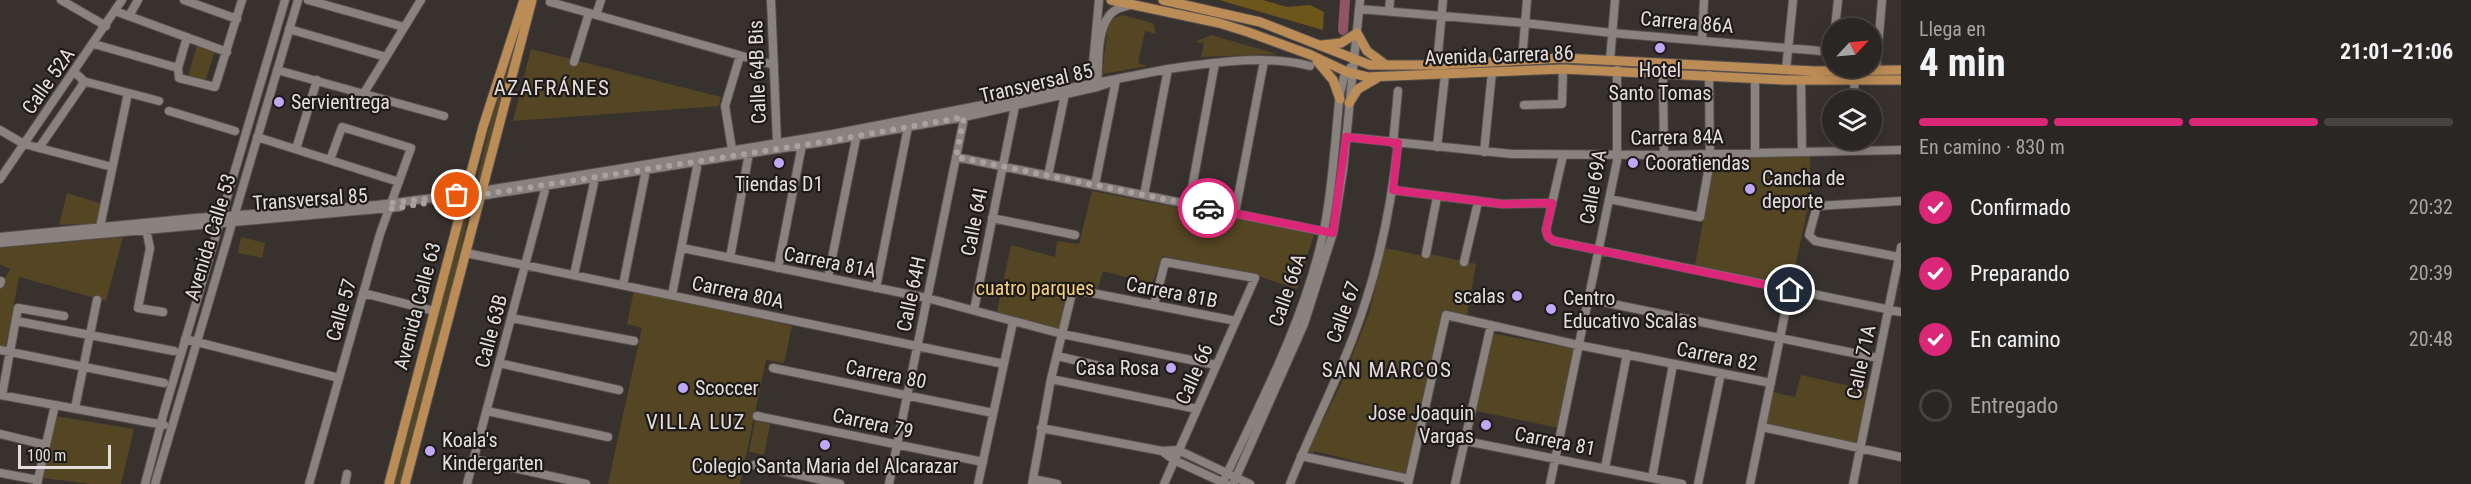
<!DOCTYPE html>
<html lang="es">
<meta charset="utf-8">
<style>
:root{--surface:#2a2623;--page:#322e2b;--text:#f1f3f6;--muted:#a5a5a6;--line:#464341;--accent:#db2777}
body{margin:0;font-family:"Roboto Condensed",sans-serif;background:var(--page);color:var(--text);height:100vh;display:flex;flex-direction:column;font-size:22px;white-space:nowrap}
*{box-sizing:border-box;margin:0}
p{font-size:20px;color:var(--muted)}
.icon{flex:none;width:33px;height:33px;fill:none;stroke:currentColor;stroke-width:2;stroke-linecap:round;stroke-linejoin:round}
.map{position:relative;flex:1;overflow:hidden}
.details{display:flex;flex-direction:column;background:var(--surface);width:570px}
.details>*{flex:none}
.needle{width:39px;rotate:64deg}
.tools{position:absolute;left:1822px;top:18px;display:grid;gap:12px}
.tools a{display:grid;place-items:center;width:60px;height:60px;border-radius:50%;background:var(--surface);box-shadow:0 3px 15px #0003,0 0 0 2px var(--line);font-size:30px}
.scale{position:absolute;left:18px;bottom:15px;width:93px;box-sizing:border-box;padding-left:6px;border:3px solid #e4dfdd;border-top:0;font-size:16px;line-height:21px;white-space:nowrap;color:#e4dfdd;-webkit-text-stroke:4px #1d1a19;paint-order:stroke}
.pin{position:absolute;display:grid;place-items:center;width:51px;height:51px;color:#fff;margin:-26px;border:3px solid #fff;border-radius:50%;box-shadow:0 2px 6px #0007}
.courier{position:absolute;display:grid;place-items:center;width:60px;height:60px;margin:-30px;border:4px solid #db2777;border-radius:50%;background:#fff;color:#222;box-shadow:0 2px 8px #0007}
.headline em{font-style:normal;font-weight:700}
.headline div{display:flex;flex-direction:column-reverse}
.headline{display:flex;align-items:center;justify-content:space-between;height:102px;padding:0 18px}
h1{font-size:39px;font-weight:700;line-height:45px}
.bar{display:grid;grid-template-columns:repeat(4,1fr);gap:9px 6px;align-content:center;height:72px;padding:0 18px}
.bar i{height:8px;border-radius:4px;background:var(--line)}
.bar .current{background:var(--accent)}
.bar p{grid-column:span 4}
ol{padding:0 18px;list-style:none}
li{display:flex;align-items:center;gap:18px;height:66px}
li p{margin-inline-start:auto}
li .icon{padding:6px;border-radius:50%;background:var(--accent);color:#fff;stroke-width:4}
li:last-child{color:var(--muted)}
li i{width:33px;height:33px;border:3px solid var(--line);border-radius:50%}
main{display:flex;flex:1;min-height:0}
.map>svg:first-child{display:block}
</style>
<main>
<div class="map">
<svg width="1901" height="484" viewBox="0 0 1901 484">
<rect width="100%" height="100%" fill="#38322f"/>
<!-- green -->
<path fill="#544523" d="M1122,15L1153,23L1156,34L1145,31L1138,63L1147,66L1102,74L1108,26L1112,19Z
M521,23L481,180L477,179L496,98Z
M1211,35L1277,54L1201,57L1204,43L1195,42Z
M197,45L215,51L205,82L188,77Z
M531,49L721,97L719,106L513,121Z
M1810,155V198L1791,286L1695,266L1714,157Z
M1092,191L1314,234L1297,289L1255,275L1162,256L1152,284L1103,271L1097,291L1069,287L1058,331L997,312L1011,245L1055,257L1057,241L1079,244Z
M67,193L102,204L99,223L59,225Z
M464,214H468L459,260L400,484H394Z
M123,237L106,301L19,277L5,350L0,349V287L10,269L0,264V248Z
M241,237L265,243L262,258L238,253Z
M1385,248L1429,257L1430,254L1476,264L1467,316L1442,312L1406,474L1315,451L1312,454L1307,453L1341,384L1369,313Z
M634,290L792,326L784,363L766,360L740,484H608L642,328L627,324Z
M1491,333L1574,349L1559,428L1476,411Z
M1801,375L1868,390L1857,446L1766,427L1773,392L1795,397Z
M55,416L134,429L121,484H91L43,478Z
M755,421L770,424L764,455L749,452Z"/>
<!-- forest -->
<path fill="#6d5619" d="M1219,0H1263L1287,7L1310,5L1324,12L1323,30Z"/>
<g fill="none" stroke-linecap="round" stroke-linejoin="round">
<!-- river -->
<path stroke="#905466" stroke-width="10" d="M1343,30L1345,0"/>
<defs>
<path id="minor" d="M61,0L106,26
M184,0L237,19
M308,0L404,27
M771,0L777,142
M550,2L774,65
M1359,9L1525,23L1612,33L1833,52
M115,11L227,52
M1389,11L1390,0
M596,15L601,0
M129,16L138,0
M1835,28L1838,0
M289,29L386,57
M187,37L178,68L179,78L215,87L242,0
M1702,40L1704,0
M94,44L178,68
M1522,60L1527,0
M1610,60L1615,0
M574,62L589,13
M1437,65L1443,0
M277,70L444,116
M1786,70L1793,0
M1876,70L1882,0
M1663,80L1664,155
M1854,80L1855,100
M83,81L159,101
M1801,81L1802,151
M1097,84C1099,65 1096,33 1109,16C1114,9 1122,7 1130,5
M1091,85L1099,0
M364,93L421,0
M1524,105L1562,104L1563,69
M169,111L235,131
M0,130L24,144L112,167
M257,137L399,182
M1346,137L1512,154L1664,155L1901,150
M1393,143L1398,91
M1437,147L1445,75
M39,148L83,84L82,79L74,72
M296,149L317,80
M732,149L725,106L740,56
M1755,151V84
M1484,152L1492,72
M1563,155L1546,230L1548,237L1554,241L1901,312
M956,157L1326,232
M1048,176L1065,94
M0,179L122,0
M1095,185L1116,80
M1393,190L1502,204L1552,203
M1144,195L1168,69
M480,196L829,141L964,117L1097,87L1109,83
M1609,199L1700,217L1710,161L1709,75
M1189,204L1215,63
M1235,213L1264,61
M992,218L1075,235
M100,227L128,93
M146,229L150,248L138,308L163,312
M0,237L195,218L377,205L457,195L833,134L1168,69C1214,63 1265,54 1310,66
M0,243L400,207
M682,248L927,298L1062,334L1216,365
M466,253L1004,364
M1426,254L1437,197
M1899,257L1815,241L1809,235L1817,206L1901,201
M730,258L749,153
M1464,262L1478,202
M778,268L802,145
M574,275L595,178
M828,278L857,134
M0,284L1,281
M623,285L646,170
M876,288L908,127
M363,293L434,311
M672,295L698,162
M1588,299L1878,358
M1154,305L1165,262L1255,278L1164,484
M974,310L1015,106
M511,318L634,341
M16,321L174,351
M185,339L339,378
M0,350L164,383
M1057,356L1100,366
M499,363L619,390
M773,368L993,413
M1051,379L1197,409
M0,395L164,425
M2,395L18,308L64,316
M75,408L97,300
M487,411L608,437
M757,416L983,462
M1762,427L1901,457
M1041,428L1162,451L1178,450L1250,484
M1420,432L1682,484
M0,434L46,445
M1162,451L1174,460L1226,484
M1301,456L1409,479
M474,459L586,484
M754,465L840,484
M1605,468L1627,354
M0,473L38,480
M1652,478L1673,364
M1033,479L1057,484
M37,484L55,405
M145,484L164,412L285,0
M155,484L298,0
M309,484L380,234L411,148L342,127L330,160
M345,484L347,474
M467,484L546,186
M889,484L965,114
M978,484L1013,322
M1032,484L1051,379L1072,293L1078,291L1092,293L1236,321
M1222,484C1260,404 1306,317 1324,230C1333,185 1335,139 1340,93L1344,77L1350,68
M1233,484L1304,324L1333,233L1343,170L1360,0
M1290,484C1309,435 1333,389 1352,340C1377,276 1391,211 1398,143
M1408,484L1446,315L1578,345L1771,383
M1455,484L1491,325
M1550,484L1617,161V70
M1698,484L1721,373
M1750,484L1790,289
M1853,484L1901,247"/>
<path id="major" d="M1111,0L1219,23L1248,32L1311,55L1347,72L1368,77L1563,69L1785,80H1901
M1163,0L1260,22L1370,65H1437L1563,58L1814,71L1901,70
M1322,45L1341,43L1357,33L1367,51L1386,65
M1317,61L1333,80L1340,99
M1349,103L1358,89L1377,78
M389,484L483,127L524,0
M405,484L532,0"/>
</defs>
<!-- minor casing -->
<use href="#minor" stroke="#57504e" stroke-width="10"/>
<!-- major casing -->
<use href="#major" stroke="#57504e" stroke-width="11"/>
<!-- minor -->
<use href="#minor" stroke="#8a827e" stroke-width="8"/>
<!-- major -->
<use href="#major" stroke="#bc8c56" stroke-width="9"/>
</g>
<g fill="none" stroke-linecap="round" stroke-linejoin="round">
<!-- done -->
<path stroke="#a8a2a0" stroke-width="6" stroke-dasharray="0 10.8" d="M457,195L391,203L389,209L829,141L964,117L956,157L1208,208"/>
<!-- route -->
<path stroke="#db2777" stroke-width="8" d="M1208,208L1333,233L1346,137L1398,143L1393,190L1502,204L1552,203L1546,230L1548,237L1554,241L1790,290"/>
</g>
<!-- markers -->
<g fill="#bda9f5" stroke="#1d1a19" stroke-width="2">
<circle cx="1660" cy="48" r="6"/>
<circle cx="279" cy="102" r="6"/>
<circle cx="779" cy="163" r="6"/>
<circle cx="1633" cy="163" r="6"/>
<circle cx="1750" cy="189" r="6"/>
<circle cx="1517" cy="296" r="6"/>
<circle cx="1551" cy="309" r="6"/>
<circle cx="1171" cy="368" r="6"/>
<circle cx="683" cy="388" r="6"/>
<circle cx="1486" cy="425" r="6"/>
<circle cx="825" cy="445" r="6"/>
<circle cx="430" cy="451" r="6"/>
</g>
<g text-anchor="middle" stroke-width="4.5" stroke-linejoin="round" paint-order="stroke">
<!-- street labels -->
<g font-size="20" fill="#e4dfdd" stroke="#1d1a19">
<text transform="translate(1687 22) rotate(5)" y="7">Carrera 86A</text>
<text transform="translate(1499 55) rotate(-2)" y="7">Avenida Carrera 86</text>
<text transform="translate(757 72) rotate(-92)" y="7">Calle 64B Bis</text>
<text transform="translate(48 81) rotate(-55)" y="7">Calle 52A</text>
<text transform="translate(1036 83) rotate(-13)" y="7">Transversal 85</text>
<text transform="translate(1677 137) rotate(-1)" y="7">Carrera 84A</text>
<text transform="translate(1593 187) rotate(-80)" y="7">Calle 69A</text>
<text transform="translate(310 199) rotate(-4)" y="7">Transversal 85</text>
<text transform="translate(974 222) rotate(-79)" y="7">Calle 64I</text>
<text transform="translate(210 237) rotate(-73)" y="7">Avenida Calle 53</text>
<text transform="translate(830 262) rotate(11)" y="7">Carrera 81A</text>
<text transform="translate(1287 290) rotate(-71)" y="7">Calle 66A</text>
<text transform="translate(738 292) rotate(12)" y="7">Carrera 80A</text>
<text transform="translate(1172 292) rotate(11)" y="7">Carrera 81B</text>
<text transform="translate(911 294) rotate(-78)" y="7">Calle 64H</text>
<text transform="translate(417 306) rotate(-75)" y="7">Avenida Calle 63</text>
<text transform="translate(341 310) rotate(-74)" y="7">Calle 57</text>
<text transform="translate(1343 312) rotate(-70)" y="7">Calle 67</text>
<text transform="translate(491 331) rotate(-75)" y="7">Calle 63B</text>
<text transform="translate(1717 356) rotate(11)" y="7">Carrera 82</text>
<text transform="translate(1861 362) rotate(-78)" y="7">Calle 71A</text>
<text transform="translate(886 374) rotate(11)" y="7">Carrera 80</text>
<text transform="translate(1194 374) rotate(-66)" y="7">Calle 66</text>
<text transform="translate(873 423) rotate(12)" y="7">Carrera 79</text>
<text transform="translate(1555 441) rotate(11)" y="7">Carrera 81</text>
</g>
<!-- poi labels -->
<g font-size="20" fill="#e4dfdd" stroke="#1d1a19" text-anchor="start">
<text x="1660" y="77" text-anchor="middle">Hotel<tspan x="1660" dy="23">Santo Tomas</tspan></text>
<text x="291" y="109">Servientrega</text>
<text x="1645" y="170">Cooratiendas</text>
<text x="1762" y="185">Cancha de<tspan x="1762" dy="23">deporte</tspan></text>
<text x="779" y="191" text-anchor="middle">Tiendas D1</text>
<text x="1505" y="303" text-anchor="end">scalas</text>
<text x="1563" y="305">Centro<tspan x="1563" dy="23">Educativo Scalas</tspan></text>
<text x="1159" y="375" text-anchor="end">Casa Rosa</text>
<text x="695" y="395">Scoccer</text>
<text x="1474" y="420" text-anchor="end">Jose Joaquin<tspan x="1474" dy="23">Vargas</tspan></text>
<text x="442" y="447">Koala's<tspan x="442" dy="23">Kindergarten</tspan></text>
<text x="825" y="473" text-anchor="middle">Colegio Santa Maria del Alcarazar</text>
</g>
<!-- park labels -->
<g font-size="20" fill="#f6d27c" stroke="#1d1a19">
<text x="1035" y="295">cuatro parques</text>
</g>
<!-- neighbourhood labels -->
<g font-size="21" letter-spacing="1.5" fill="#e4dfdd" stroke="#1d1a19">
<text x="552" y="95">AZAFRÁNES</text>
<text x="1387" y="377">SAN MARCOS</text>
<text x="696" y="429">VILLA LUZ</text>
</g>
</g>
</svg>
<div class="tools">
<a><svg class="needle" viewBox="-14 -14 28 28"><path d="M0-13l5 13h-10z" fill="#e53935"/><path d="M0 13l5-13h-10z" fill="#a5a5a6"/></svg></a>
<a><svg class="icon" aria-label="layers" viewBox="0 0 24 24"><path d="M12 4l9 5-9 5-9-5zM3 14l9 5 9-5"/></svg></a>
</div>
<div class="scale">100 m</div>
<div class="pin" style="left:457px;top:195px;background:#ea580c"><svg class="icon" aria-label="bag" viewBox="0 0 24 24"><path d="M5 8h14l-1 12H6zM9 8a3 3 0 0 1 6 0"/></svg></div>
<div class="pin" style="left:1790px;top:290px;background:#1f2937"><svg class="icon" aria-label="home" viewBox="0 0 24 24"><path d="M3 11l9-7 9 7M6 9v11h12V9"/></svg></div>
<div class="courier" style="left:1208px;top:208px"><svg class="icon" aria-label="car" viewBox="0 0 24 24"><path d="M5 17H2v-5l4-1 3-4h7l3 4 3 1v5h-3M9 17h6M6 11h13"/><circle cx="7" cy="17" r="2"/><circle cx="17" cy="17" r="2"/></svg></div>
</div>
<section class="details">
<div class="headline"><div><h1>4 min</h1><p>Llega en</p></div><em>21:01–21:06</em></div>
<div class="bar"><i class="current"></i><i class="current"></i><i class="current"></i><i></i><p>En camino · 830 m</p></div>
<ol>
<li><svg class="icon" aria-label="check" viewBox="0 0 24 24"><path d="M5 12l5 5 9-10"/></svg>Confirmado<p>20:32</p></li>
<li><svg class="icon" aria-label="check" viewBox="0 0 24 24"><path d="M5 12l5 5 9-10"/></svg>Preparando<p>20:39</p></li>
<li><svg class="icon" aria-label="check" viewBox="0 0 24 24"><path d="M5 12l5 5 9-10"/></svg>En camino<p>20:48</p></li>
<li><i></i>Entregado</li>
</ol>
</section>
</main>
